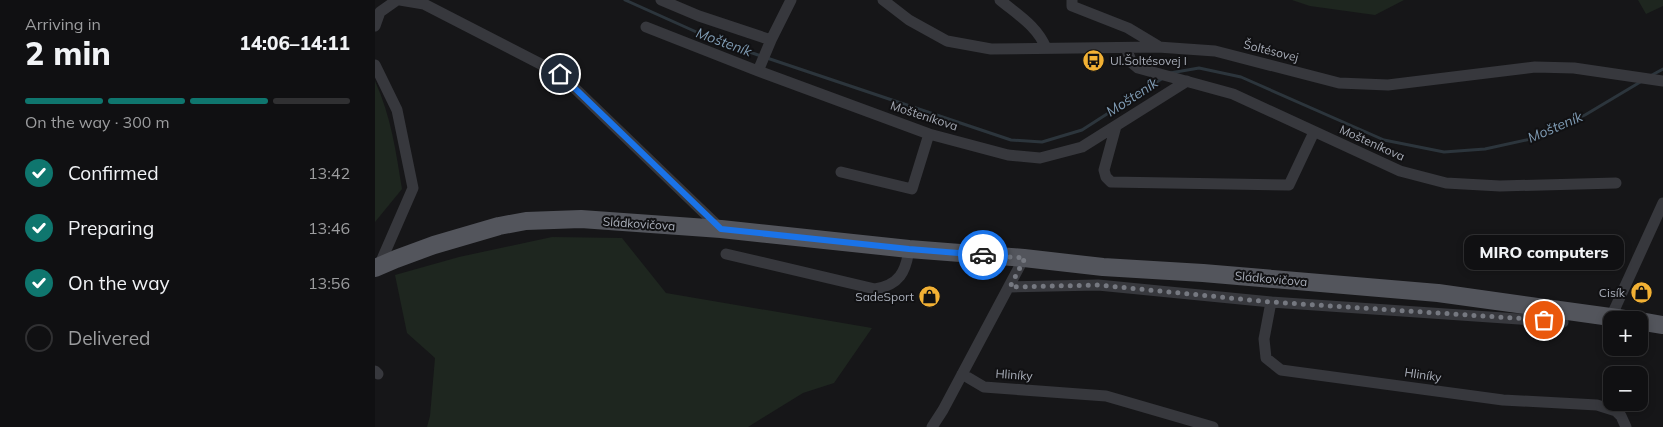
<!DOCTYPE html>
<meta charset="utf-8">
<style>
:root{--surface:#101012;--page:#1e1e20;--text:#f1f3f6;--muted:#9c9d9f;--line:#303032;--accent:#0f766e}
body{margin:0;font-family:Mulish,sans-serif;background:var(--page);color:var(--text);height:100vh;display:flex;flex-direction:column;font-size:19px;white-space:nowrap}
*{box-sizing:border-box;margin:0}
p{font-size:16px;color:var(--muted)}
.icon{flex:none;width:28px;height:28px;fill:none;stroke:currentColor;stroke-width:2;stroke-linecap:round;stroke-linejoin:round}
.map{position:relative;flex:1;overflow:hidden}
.side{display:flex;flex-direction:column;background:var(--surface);width:375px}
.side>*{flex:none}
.fabs{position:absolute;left:1228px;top:311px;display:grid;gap:10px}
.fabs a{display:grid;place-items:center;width:45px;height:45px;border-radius:10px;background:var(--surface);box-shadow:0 2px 8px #0003,0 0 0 1px var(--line);font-size:25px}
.pin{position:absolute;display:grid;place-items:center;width:42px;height:42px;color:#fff;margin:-21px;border:2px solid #fff;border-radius:50%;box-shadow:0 1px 5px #0007}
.courier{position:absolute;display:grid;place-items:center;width:50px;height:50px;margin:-25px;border:4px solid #1a73e8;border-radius:50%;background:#fff;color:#222;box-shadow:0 1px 6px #0007}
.bubble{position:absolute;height:35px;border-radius:10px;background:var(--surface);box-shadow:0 2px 8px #0003,0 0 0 1px var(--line);font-size:16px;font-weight:800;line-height:35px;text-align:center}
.overview em{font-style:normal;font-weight:800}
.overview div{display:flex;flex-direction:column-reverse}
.overview{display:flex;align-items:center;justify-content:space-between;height:85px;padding:0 25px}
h1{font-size:32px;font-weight:800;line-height:38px}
.bar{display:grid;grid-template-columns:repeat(4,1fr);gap:8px 5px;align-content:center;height:60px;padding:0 25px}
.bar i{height:6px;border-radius:4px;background:var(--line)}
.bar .selected{background:var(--accent)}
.bar p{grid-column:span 4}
ol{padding:0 25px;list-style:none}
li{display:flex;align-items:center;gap:15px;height:55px}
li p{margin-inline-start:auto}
li .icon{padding:5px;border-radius:50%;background:var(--accent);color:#fff;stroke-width:4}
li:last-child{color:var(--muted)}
li i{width:28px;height:28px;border:2px solid var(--line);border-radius:50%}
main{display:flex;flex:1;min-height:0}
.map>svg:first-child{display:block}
</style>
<main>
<section class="side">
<div class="overview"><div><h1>2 min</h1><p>Arriving in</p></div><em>14:06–14:11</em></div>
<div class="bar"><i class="selected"></i><i class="selected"></i><i class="selected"></i><i></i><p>On the way · 300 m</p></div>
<ol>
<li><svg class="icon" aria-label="check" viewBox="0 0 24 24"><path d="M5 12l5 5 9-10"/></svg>Confirmed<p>13:42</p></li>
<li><svg class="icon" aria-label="check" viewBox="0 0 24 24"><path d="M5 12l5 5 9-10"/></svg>Preparing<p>13:46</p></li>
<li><svg class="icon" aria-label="check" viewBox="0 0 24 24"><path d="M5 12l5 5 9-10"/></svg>On the way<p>13:56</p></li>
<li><i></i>Delivered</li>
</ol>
</section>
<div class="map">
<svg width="1288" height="427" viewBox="0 0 1288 427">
<rect width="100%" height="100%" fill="#161618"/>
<!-- green -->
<path fill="#1e261f" d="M917,0H1029L1000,15L935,6Z
M1263,0H1288V6L1271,14Z
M0,81C16,116 21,152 27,189L0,222Z
M177,237L247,238L291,293L497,328L459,383L428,393L373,427H52L55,416L60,358L32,333L20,275L84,257Z"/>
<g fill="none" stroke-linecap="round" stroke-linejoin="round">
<!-- stream -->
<path stroke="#2c353c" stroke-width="3" d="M250,0L337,39L386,56
M392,58L636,140L667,142L707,130L788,78
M795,73L824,68L866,77L1009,140L1069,152L1110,149L1160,138L1210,115L1267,81
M1277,75L1288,69"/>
<!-- street -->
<path stroke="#37383d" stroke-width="11" d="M25,0L49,4L185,74L346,229
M286,0L324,16L396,40L416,0
M508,0L534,20L572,41L616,49L783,47L840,51L964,83L1013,85L1160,67L1199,68L1288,81
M625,0C643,15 662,26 671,48
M697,0V6L753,28L783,46
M0,26L5,12L22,0
M271,27L383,71L554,134L633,155L665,158L707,147L812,81
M751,48L757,63L763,68L858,94L1025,171L1071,183L1125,186L1241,183
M0,65L22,110L38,188L4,266
M383,71L396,40
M741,126L729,170L731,177L736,182L914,185L939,132
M466,172L537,189L554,134
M351,254L500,289C524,285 531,272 534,249
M635,287L723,285L896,302L1188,322
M896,302L889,339L891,358L906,370L1128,400L1222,405L1241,411L1246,416L1251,427
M1236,317L1288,203
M0,371L3,374
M587,374L609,387L731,396L838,427
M557,427L568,410L649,258"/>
<!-- primary -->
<path stroke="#53555c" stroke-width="18" d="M0,268L21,259L59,245L124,226L151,221L206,219L346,229L534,249L649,258L728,267L828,273L1063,293L1257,320
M1264,321L1288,325"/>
</g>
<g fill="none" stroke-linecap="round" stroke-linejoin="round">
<!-- done -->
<path stroke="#757880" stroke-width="5" stroke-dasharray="0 9" d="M608,255L650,258L635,287L723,285L896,302L1169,320"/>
<!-- route -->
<path stroke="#1a73e8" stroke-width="6" d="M185,74L346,229L534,249L608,255"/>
</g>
<!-- icons -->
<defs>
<symbol id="bus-disc" viewBox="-11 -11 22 22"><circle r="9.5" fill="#f2b134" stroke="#111113"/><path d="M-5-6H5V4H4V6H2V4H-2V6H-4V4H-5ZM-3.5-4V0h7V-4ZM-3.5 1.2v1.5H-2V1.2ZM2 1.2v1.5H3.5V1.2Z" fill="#111"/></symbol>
<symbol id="shop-disc" viewBox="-11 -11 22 22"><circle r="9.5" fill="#f2b134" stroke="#111113"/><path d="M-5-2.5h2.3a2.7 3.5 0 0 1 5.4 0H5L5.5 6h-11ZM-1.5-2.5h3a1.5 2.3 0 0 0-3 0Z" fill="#111"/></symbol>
</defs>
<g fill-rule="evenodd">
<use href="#bus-disc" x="706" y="48" width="25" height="25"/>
<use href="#shop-disc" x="1254" y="280" width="25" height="25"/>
<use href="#shop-disc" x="542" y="284" width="25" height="25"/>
</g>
<g text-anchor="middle" stroke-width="4" stroke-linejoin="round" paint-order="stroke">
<!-- street labels -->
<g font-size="12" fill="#a8adb8" stroke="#111113">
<text transform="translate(896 51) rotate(14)" y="4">Šoltésovej</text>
<text transform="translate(549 116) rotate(18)" y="4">Mošteníkova</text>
<text transform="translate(997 143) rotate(24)" y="4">Mošteníkova</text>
<text transform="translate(264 224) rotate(4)" y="4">Sládkovičova</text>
<text transform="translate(896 279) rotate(5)" y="4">Sládkovičova</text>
<text transform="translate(639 375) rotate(4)" y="4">Hliníky</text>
<text transform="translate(1048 375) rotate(8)" y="4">Hliníky</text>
</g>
<!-- poi labels -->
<g font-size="12" fill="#a8adb8" stroke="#111113" text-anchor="end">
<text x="735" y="65" text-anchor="start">Ul.Šoltésovej I</text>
<text x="1250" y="297">Cisík</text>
<text x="539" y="301">SadeSport</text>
</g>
<!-- water labels -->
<g font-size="14" font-style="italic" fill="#7f9bb3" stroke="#111113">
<text transform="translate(349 42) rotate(20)" y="5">Mošteník</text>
<text transform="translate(757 97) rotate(-33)" y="5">Mošteník</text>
<text transform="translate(1180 127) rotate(-23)" y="5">Mošteník</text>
</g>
</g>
</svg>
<div class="fabs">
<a>+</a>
<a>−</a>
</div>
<div class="pin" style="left:1169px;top:320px;background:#ea580c"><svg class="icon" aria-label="bag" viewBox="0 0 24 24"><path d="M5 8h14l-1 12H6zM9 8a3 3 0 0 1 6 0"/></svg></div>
<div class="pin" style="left:185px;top:74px;background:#1f2937"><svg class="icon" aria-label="home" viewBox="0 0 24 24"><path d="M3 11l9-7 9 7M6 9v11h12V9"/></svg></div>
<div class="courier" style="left:608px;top:255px"><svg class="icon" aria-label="car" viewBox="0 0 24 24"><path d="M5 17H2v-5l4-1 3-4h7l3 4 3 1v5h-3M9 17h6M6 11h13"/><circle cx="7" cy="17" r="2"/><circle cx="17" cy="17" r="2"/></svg></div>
<div class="bubble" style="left:1089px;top:235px;width:160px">MIRO computers</div>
</div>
</main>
